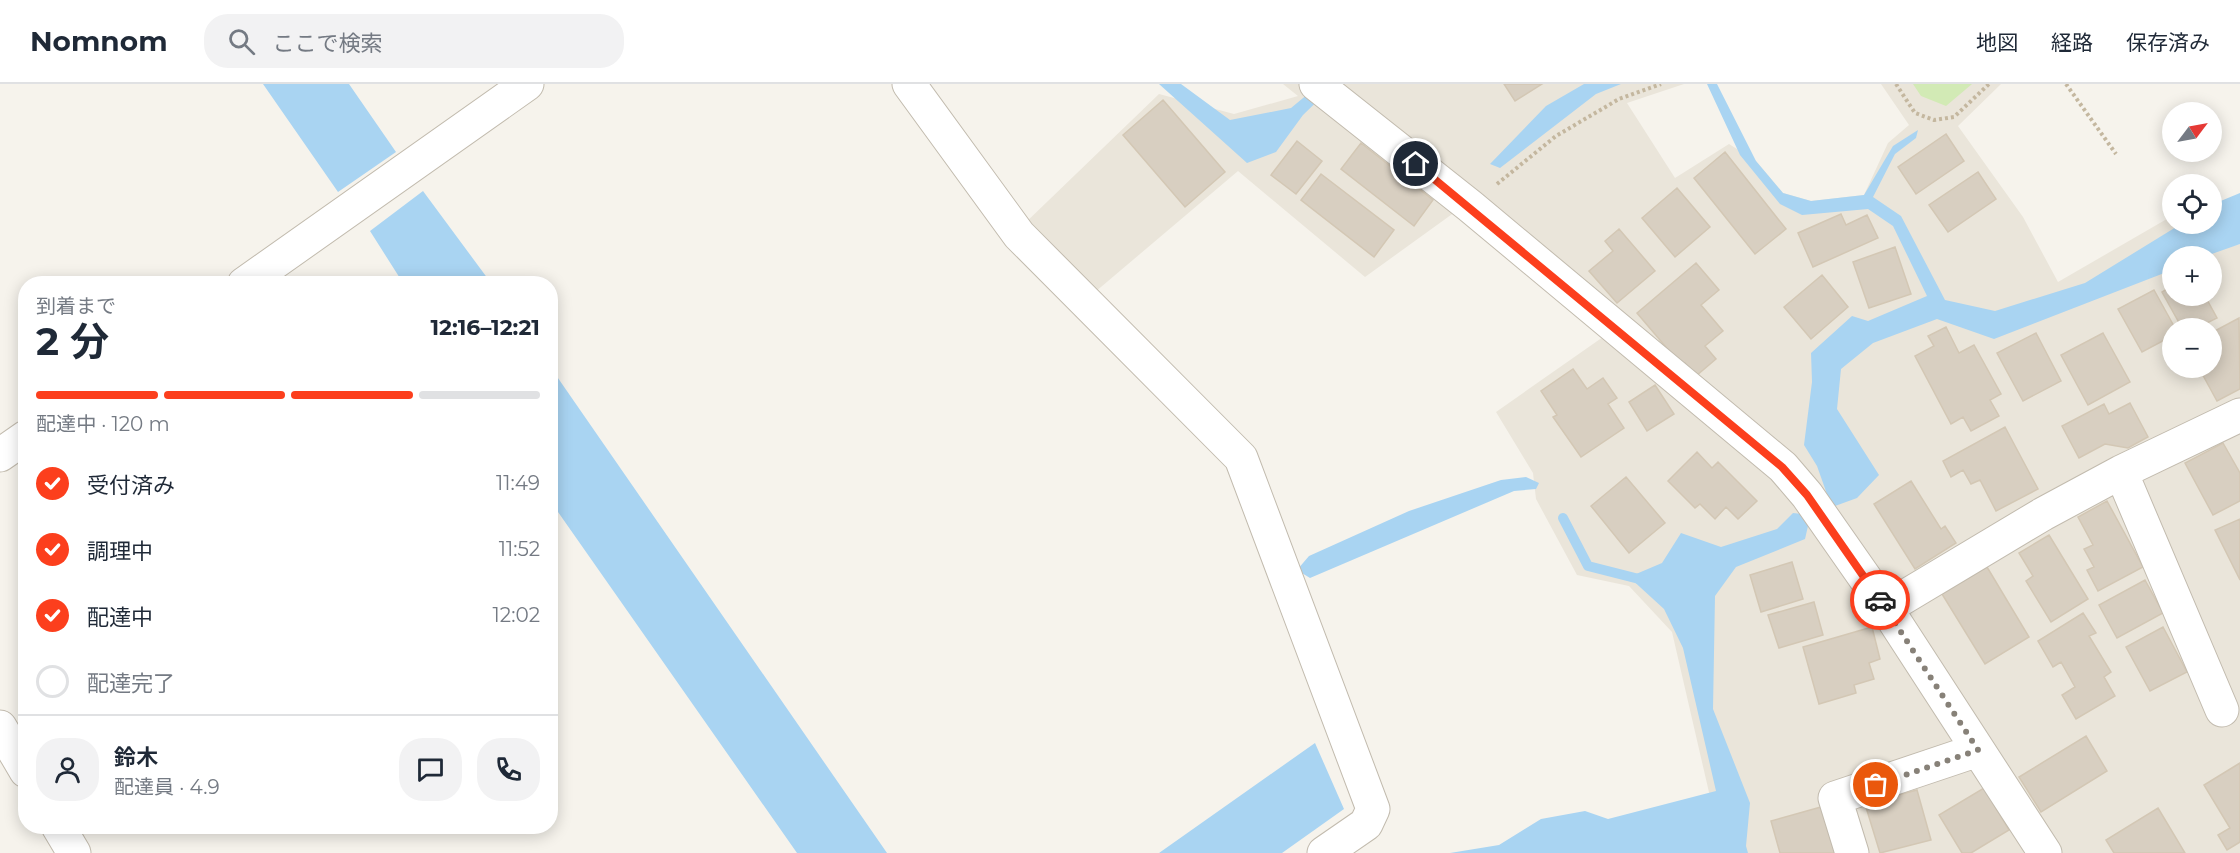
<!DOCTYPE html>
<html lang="ja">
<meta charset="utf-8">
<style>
:root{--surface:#fff;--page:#f2f2f3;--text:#1f2937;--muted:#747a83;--line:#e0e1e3;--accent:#fc3f1d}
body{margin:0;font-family:Montserrat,"Noto Sans JP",sans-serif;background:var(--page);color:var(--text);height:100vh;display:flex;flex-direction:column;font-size:22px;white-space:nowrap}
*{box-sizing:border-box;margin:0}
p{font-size:20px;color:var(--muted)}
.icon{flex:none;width:33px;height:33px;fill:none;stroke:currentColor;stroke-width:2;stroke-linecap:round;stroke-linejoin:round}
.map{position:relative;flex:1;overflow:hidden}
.details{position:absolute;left:18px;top:192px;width:540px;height:558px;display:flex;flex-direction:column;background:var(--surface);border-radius:24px;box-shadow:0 3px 15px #0003}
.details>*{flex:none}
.needle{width:39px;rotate:58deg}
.fabs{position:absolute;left:2162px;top:18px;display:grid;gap:12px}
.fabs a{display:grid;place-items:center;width:60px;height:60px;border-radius:50%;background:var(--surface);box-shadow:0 3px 15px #0003;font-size:30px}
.pin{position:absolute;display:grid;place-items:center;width:51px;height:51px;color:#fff;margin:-26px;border:3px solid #fff;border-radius:50%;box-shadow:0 2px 6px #0007}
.courier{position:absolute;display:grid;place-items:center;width:60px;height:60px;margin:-30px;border:4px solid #fc3f1d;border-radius:50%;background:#fff;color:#222;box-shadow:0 2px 8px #0007}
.overview em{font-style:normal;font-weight:700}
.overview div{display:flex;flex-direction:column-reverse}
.overview{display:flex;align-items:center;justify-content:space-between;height:102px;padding:0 18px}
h1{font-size:39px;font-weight:700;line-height:45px}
.bar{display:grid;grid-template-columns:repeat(4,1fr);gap:9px 6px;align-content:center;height:72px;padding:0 18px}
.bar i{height:8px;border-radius:4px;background:var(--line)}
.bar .on{background:var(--accent)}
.bar p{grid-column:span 4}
.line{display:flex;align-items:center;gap:15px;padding:0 18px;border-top:2px solid var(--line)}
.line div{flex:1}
.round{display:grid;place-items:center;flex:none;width:63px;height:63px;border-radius:24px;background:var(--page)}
ol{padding:0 18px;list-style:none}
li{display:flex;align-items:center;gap:18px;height:66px}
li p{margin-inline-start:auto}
li .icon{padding:6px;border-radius:50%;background:var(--accent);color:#fff;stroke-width:4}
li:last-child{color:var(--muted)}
li i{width:33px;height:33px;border:3px solid var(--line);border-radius:50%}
header{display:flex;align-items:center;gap:36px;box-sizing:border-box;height:84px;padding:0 30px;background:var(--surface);border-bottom:2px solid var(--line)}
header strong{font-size:28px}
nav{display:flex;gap:33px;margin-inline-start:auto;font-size:21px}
.search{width:420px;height:54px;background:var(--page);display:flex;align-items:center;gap:15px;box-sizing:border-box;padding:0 21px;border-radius:24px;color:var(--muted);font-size:22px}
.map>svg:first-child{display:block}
</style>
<header>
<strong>Nomnom</strong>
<div class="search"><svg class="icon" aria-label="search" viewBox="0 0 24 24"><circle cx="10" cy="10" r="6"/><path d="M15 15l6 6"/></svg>ここで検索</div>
<nav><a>地図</a><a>経路</a><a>保存済み</a></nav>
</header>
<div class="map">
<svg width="2240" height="769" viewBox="0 0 2240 769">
<rect width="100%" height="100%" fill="#f6f3ec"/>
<!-- residential -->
<path fill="#eae5da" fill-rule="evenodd" d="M1283,0H1684L1627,19L1675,94L1729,60L1756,77L1783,109L1811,117L1864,111L1888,59L1909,41L1881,0H2001L1958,42L2023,133L2058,198L2172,132V140H2211V109L2232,162L2240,160V769H1723L1672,548L1629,502L1577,491L1536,415L1533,389L1496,328L1603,253L1455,128L1365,193L1238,87L1088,214L1021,143L1159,10L1234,30L1298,12ZM2172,172H2211V212H2172ZM2172,244H2211V284H2172Z"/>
<!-- green -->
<path fill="#d2eab5" d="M1913,0H1972L1946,22L1921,12Z"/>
<!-- water -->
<path fill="#a9d4f2" d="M263,0H349L396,68L338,108Z
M1159,0H1181L1230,36L1291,24L1320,0H1335L1303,31L1276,68L1247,79Z
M1584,0H1621L1596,10L1500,84L1490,80L1546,22Z
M1707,0H1717L1756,77L1783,109L1811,117L1864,111L1893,62L1918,46L1916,54L1895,70L1873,113L1901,132L1945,216L1995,227L2085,199L2181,140H2211V121L2240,109V160L2206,172H2172V186L1994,255L1937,235L1873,259L1841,285L1837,325L1879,391L1857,414L1835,422L1808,442L1805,455L1736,483L1715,512L1713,625L1750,719L1746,762L1748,769H1450L1499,761L1541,735L1585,727L1608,735L1716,707L1683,564L1664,525L1629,493L1662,479L1681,449L1721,463L1777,445L1793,429L1802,430L1828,413L1817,382L1804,361L1812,298L1811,269L1852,232L1868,237L1927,212L1893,142L1868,125L1802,131L1780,120L1740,71Z
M423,107L491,199H403L370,147Z
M551,284L887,769H797L551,418Z
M1526,393L1539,399L1536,405L1514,407L1310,494L1297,486L1309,472L1409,427L1501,396Z
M1315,659L1344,725L1282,769H1159Z"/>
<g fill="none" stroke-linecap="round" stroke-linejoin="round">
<!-- stream -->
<path stroke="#a9d4f2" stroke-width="10" d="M1563,434L1588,482L1643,496"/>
</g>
<!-- building -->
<path fill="#d8cfc1" stroke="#d3c7b4" stroke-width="1.5" d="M1504,0H1542L1515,17Z
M1163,16L1225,88L1185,123L1123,51Z
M1946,50L1964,77L1916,110L1898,83Z
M1297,57L1322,77L1296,110L1271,91Z
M1361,59L1433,116L1414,142L1341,85Z
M1725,68L1786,145L1755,170L1694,94Z
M1978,88L1996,115L1948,148L1929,121Z
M1321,90L1394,146L1374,173L1301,116Z
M1677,104L1710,143L1675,173L1642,134Z
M1841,130L1846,141L1867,131L1878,154L1813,183L1798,149Z
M1619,145L1655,187L1617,219L1589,187L1613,167L1605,157Z
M1895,163L1911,210L1869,224L1853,178Z
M1696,179L1719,206L1701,221L1723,247L1705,262L1716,275L1696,292L1685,279L1682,282L1637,229Z
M1822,191L1848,223L1811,255L1784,223Z
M2172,202V212H2205L2217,234L2197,244H2182L2162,208Z
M2154,206L2175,244H2172V252L2142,268L2118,225Z
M2239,234L2240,305L2217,317L2199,284H2211V249Z
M1946,243L1959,269L1974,261L2001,310L1990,316L1999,332L1971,347L1963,333L1951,340L1915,272L1934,262L1928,252Z
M2036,249L2061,297L2023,317L1997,269Z
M2103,249L2130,298L2088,321L2061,271Z
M1573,285L1587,305L1603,294L1617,314L1608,320L1624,344L1581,373L1553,333L1557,331L1541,307Z
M1655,301L1674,330L1647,347L1629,318Z
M2130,319L2148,353L2128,364L2105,360L2079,374L2062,342L2104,320L2109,330Z
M2005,343L2038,405L1996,427L1980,396L1971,400L1963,386L1951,393L1943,377Z
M2223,359L2240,389V417L2213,431L2185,379Z
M1697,368L1712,384L1718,378L1757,417L1738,435L1726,423L1715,435L1700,420L1695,424L1668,397Z
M1626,393L1665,439L1629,469L1591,422Z
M1911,397L1941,445L1945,442L1956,459L1915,485L1874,420Z
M2107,417L2143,483L2098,507L2087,486L2094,483L2084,465L2093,461L2078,433Z
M2240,435V496L2215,446Z
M2049,451L2088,515L2051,538L2026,497L2033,492L2019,469Z
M1792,478L1803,515L1761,528L1750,491Z
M1987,483L2029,553L1985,580L1942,510Z
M2145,496L2163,529L2117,554L2099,521Z
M1814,518L1823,551L1779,564L1768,531Z
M2083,529L2096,549L2089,552L2111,588L2104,593L2115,612L2076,635L2062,611L2075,603L2061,578L2053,583L2038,557Z
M1872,543L1880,575L1869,579L1874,595L1854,601L1856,609L1819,620L1803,563Z
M2163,543L2187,588L2150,607L2126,563Z
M2086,652L2107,687L2041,728L2019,693Z
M2240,679V758L2227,766L2218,751L2230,744L2204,701Z
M1984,704L2009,746L1971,769H1962L1939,731Z
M1917,706L1931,756L1880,769L1865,720Z
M1821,723L1835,769H1780L1771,737Z
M2158,724L2185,769H2114L2106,756Z"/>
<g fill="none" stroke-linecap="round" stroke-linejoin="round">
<defs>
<path id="minor" d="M909,0L1019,151L1241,374L1373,725L1366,740L1324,769
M1316,0L1470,122L1783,383L1807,411L1886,524L2045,769
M244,200L527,0
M0,371L26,353
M2121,388L2222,626
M1886,524L2043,430L2121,388L2240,331
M0,643L26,687
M58,742L74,769
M1852,769L1835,714L1978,666"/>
</defs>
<!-- minor casing -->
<use href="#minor" stroke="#c2bbae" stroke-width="35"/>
<!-- path -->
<path stroke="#c4b79f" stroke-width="4" stroke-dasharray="3 3" stroke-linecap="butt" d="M1896,0L1915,29L1934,36L1954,33L1989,0
M2066,0L2116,70
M1497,100L1556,52L1619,15L1661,0"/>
<!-- minor -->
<use href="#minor" stroke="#fff" stroke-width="33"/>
</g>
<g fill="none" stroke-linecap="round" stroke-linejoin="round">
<!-- done -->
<path stroke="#878178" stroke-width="6" stroke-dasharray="0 10.8" d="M1876,701L1978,666L1880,516"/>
<!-- route -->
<path stroke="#fc3f1d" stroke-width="8" d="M1416,80L1782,383L1807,411L1880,516"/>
</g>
</svg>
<div class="fabs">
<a><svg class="needle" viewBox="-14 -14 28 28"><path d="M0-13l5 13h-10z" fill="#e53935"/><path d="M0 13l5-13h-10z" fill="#747a83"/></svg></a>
<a><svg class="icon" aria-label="locate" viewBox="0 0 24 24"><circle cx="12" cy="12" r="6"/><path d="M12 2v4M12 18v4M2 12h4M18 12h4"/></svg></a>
<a>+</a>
<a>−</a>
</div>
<div class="pin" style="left:1876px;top:701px;background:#ea580c"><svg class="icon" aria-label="bag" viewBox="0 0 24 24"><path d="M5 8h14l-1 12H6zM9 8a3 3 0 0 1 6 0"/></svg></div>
<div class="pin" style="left:1416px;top:80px;background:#1f2937"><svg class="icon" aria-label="home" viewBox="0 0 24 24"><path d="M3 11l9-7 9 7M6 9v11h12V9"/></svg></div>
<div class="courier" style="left:1880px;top:516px"><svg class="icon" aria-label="car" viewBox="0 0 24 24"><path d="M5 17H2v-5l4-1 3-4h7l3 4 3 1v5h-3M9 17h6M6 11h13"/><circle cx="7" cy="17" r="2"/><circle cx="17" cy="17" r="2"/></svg></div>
<section class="details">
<div class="overview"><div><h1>2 分</h1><p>到着まで</p></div><em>12:16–12:21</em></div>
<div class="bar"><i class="on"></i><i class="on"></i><i class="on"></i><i></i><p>配達中 · 120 m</p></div>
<ol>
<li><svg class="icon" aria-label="check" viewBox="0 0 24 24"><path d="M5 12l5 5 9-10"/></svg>受付済み<p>11:49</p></li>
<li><svg class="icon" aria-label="check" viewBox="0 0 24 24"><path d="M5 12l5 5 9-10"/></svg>調理中<p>11:52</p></li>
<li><svg class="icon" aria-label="check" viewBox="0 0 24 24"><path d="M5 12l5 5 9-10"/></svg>配達中<p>12:02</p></li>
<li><i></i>配達完了</li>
</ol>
<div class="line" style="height:108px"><a class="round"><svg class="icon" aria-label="person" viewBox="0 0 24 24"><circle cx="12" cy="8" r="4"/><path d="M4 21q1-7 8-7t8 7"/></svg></a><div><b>鈴木</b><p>配達員 · 4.9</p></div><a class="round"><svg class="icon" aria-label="chat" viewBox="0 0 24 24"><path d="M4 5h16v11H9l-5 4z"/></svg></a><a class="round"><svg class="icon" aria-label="phone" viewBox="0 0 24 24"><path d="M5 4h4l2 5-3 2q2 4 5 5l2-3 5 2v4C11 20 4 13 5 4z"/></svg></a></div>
</section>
</div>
